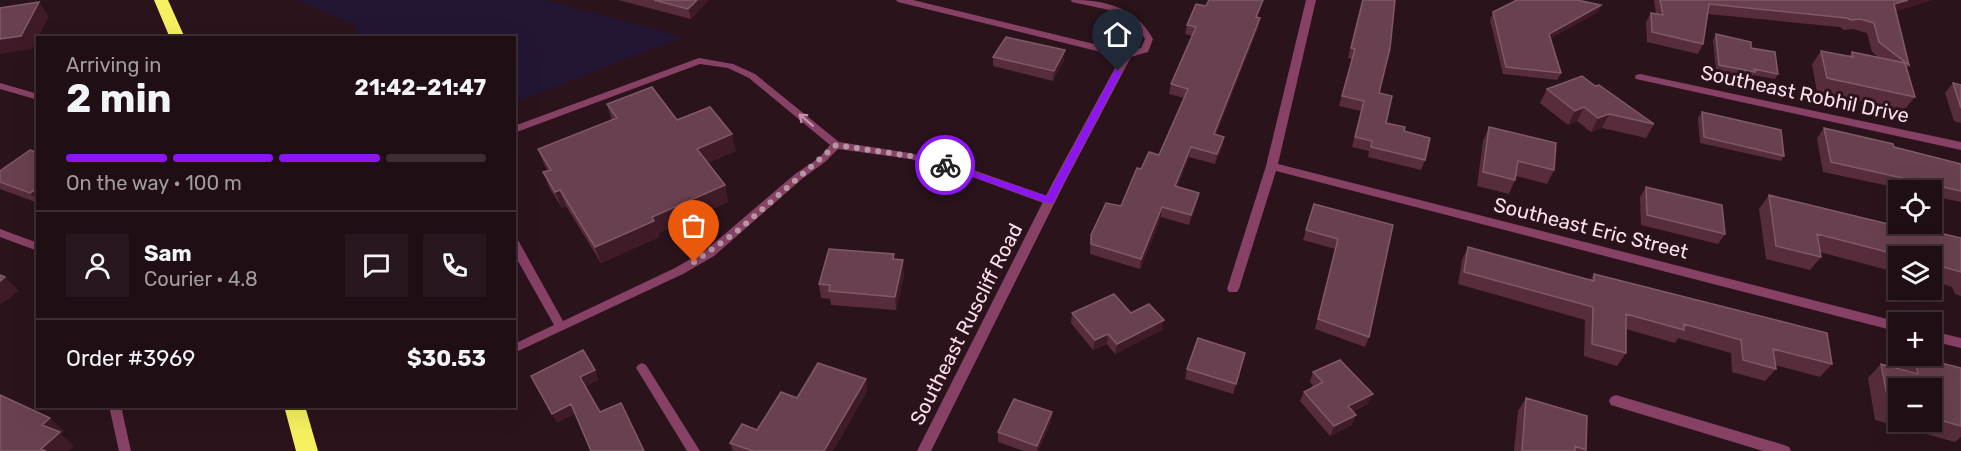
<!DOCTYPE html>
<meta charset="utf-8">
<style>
:root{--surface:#200e15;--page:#28171e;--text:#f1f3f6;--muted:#a29ca0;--line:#3d2e34;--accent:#8c16f2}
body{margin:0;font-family:Rubik,sans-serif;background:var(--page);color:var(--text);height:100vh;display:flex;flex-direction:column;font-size:22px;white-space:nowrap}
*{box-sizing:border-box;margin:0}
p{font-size:20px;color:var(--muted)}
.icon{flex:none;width:33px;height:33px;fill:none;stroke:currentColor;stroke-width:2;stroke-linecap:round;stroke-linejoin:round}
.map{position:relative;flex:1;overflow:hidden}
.panel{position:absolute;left:36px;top:36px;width:480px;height:372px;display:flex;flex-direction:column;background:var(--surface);border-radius:0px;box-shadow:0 6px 24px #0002,0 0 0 2px var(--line)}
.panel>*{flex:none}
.controls{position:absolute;left:1888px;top:180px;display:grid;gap:12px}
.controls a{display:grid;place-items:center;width:54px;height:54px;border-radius:0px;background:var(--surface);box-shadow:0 6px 24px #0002,0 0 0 2px var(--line);font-size:30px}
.pin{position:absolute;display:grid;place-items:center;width:51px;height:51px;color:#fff;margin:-62px -26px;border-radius:50% 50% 50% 0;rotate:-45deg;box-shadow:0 0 6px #0007}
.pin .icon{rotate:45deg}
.courier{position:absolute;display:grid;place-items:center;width:60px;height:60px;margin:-30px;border:4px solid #8c16f2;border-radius:50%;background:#fff;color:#222;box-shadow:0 2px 8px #0007}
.summary em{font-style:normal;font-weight:700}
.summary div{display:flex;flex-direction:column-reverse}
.summary{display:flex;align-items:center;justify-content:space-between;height:102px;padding:0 30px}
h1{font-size:39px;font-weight:700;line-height:45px}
.bar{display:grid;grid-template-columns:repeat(4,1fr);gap:9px 6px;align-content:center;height:72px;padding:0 30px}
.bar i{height:8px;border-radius:4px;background:var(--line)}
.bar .active{background:var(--accent)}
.bar p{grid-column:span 4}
.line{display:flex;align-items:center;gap:15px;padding:0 30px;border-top:2px solid var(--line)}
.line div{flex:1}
.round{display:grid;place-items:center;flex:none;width:63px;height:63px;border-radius:0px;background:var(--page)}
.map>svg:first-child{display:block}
</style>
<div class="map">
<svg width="1961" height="451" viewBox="0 0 1961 451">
<rect width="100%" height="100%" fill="#2b131c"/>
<!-- green -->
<path fill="#221634" d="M298,0H545L682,37L518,101L515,100L514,38L357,37L353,24Z"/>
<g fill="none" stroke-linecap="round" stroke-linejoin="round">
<!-- lane -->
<path fill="#874165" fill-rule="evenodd" d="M1071,0C1105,0 1136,7 1153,39L1148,52L1127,58L1124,57V53L1141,48L1145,39C1129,9 1101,9 1072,2Z
M699,58L733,64L755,74L839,142L910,153L962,166L1053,198L1054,201L1049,205L959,172L910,159L838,149L825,162L803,178L714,256L683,274L514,353V344L554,325L514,254V239L518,240L563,321L675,268L706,250L795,174L819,158L830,145L749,78L728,68L700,64L514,133V126Z
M0,83L38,94V100L0,89Z
M0,229L38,243V251L0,237Z
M642,363L646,365L700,451H687L638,371L636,368L638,365Z
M109,406H121L131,451H119Z"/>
<!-- street -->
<path fill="#874165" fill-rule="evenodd" d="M896,0H913L1127,52L1132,55L1065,182L931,451H917L1053,182L1121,57L898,2Z
M1306,0H1316L1278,164L1899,322H1901H1899V332L1276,171L1239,289L1237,292H1229L1227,289L1266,166Z
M1640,74L1961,142V150L1636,79L1635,77L1636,75Z
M1932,331L1961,338V348L1932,341Z
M1616,395L1784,445L1789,447L1791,451H1763L1611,405L1609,401L1611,397Z"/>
<!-- highway -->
<path fill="#f6f061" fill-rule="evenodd" d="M154,0H168L185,38H170Z
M284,406H305L318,451H296Z"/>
</g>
<!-- wall -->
<path fill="#572d3c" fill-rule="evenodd" d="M618,0H709L691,19Z
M1209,0H1264L1257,17L1258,28L1216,134L1224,137L1222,147L1215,164L1189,157L1177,187L1197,203L1189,225L1161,217L1140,269L1090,254L1091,235L1121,206L1141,169L1159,155L1184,98L1169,94L1171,84L1192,36L1185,34L1187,25L1206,6Z
M1362,0H1395L1379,93L1386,123L1404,131L1425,160L1421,170L1368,157L1369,151L1352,147L1361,111L1339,106L1352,59L1348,58Z
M1654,0H1932L1896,11L1909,65L1907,68L1915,97L1904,110L1817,92L1812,64L1821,51L1849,56L1852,52L1879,58L1872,52L1867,33L1853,29L1844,30L1840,27L1708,14L1703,44L1698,54L1647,42L1646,22L1651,13L1656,14Z
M1601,5L1598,12L1551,38L1561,73L1557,80L1503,74L1490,20L1493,12Z
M1716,34L1751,48L1778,74L1775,79L1753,75L1751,78L1716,70L1713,40Z
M993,57L1064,60L1053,81L993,66Z
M1953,83L1961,85V123L1954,121L1945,93Z
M1595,86L1654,124L1646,138L1602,128L1591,132L1577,121L1568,125L1540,103L1547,89Z
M607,104L677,120L736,151L707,163L725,185L728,202L658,233L659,237L601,263L566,206L562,208L550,189L543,172L548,171L545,166L538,149L612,120Z
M1702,112L1784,156L1781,161L1700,143L1698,118Z
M1489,127L1554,170L1547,184L1516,176L1515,180L1509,194L1477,186L1483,141Z
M1824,128L1894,147L1961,164V202L1932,196V190H1908L1823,172L1817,138Z
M38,153V203L0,189V171Z
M1646,187L1725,234L1718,244L1641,225L1640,197Z
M1769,195L1885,223L1888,221L1961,238V296L1955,294L1952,287L1932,281V256H1899V273L1820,252L1821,257L1810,270L1766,259L1759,209Z
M1314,204L1393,225L1369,337L1365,347L1315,329L1335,249L1303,240Z
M1468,247L1590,280L1594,274L1832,364L1820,377L1775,365L1776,369L1765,381L1732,372L1731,353L1678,338L1675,343L1626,329V353L1617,366L1584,356L1585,320L1458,284L1462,260Z
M895,259L904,274L896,310L831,305L830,299L821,298L819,284Z
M1072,313H1131L1162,330L1115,354L1107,344L1093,350L1071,323Z
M1245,353L1233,394L1185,379L1187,369Z
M1914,356L1961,368V437L1955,442L1875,420L1868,378L1881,364L1901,369ZM1899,388H1932V422H1899Z
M1313,372L1368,404L1353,411L1352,425L1330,436L1300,401L1304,392L1314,387L1310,382Z
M866,379L867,391L833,451H733L730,443L757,430L797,398Z
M1526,398L1586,450L1585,451H1514L1518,411Z
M1052,412L1051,421L1038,451H1024L998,442V432Z"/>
<!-- shaded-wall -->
<path fill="#3e1b27" d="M697,0H709L691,19L688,9Z
M1263,0H1264L1253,27L1256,17Z
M1908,0H1932L1887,14L1894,4Z
M39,2L49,16L32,49L0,54V39Z
M1601,5L1598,12L1546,41L1549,34Z
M1260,18L1258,28L1212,144L1214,134Z
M1065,50L1064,60L1053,81L1054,71Z
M1584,107L1577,121L1568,125L1575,111Z
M1609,114L1602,128L1591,132L1598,118Z
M732,134L736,151L701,166L697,149Z
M1224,137L1222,147L1215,164L1217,154Z
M1191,147L1189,157L1173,196L1175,186Z
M725,185L728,202L658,233L659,237L601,263L595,247L652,217Z
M38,188V202L30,193Z
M560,190L566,206L562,208L555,192Z
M1199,193L1197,203L1189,225L1191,215Z
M1162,207L1161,217L1140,269L1141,259Z
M903,260L904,274L896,310L895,297Z
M5,277L19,291L0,305V281Z
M1164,320L1162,330L1115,354L1117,344Z
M1108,334L1107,344L1093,350L1095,340Z
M595,370L599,380L584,387L580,377Z
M866,379L867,391L833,451H824Z
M1373,394L1368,404L1344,416L1348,406Z
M571,404L575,414L557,423L552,414Z
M1052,412L1051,421L1038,451H1037V446Z
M1356,415L1352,425L1330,436L1334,426Z
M50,418L64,431L61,434L74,446L68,451H44L41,449L42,425Z"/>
<!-- building -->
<path fill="#69404f" stroke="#805968" stroke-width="1.5" d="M654,0H697L688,9Z
M1209,0H1263L1256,17L1260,18L1214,134L1224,137L1217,154L1191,147L1175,186L1199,193L1191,215L1162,207L1141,259L1091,244V235L1106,203L1121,206L1137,168L1141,169L1149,152L1159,155L1188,89L1171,84L1196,27L1187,25L1196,4L1206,6Z
M1363,0H1395L1390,48L1379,93L1392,96L1386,123L1405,127L1404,131L1430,138L1425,160L1371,147L1372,141L1355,137L1364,101L1342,96L1355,49L1351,48Z
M1517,0H1577L1601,5L1549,34L1561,73L1506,67L1493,12Z
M1660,0H1908L1894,4L1909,65L1879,42L1874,23L1860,19L1851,20L1847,18L1709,4L1703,44L1652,32L1651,13L1663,15Z
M39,2L21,36L0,39V8Z
M1716,34L1751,42V48L1775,52L1778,74L1754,69L1755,72L1719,65Z
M1006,37L1065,50L1054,71L993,57Z
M1821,51L1853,57L1852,52L1905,63L1915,97L1827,78Z
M1582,76L1595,86L1599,85L1654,124L1609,114L1598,118L1584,107L1575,111L1547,89Z
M1953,83L1961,85V108Z
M652,87L677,120L710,107L732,134L697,149L725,185L652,217L654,221L595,247L560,190L555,192L543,172L551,170L538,149L617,118L607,104Z
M1702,112L1781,130L1784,156L1704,137Z
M1489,127L1556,143L1554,170L1518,161L1515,180L1483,172Z
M1824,128L1893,144L1894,147L1961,164V191L1831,162Z
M30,150L38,153V188L30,193L0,182V171Z
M1646,187L1722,205L1725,234L1647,215Z
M1769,195L1888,224V221L1961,238V272L1932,264V256H1903L1817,234L1821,257L1776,246Z
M1314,204L1393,225L1369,337L1318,319L1338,239L1306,230Z
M1468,247L1594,281V274L1827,333L1832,364L1773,349L1776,369L1743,360L1741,340L1684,324V330L1626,314V353L1592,344L1593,307L1464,272Z
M829,249L894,254L893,259L903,260L895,297L829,291L830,285L819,284Z
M0,275L5,277L0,281Z
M1114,294L1131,313L1149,304L1164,320L1117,344L1108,334L1095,340L1072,313Z
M1198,338L1245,353L1236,384L1187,369Z
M583,350L595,370L580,377L600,412L621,403L644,451H591L571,404L552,414L531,376Z
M1914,356L1961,368V426L1932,418V388H1899V409L1889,406L1881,364L1918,374Z
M1340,360L1373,394L1348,406L1356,415L1334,426L1304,392L1323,382L1313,372Z
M818,363L866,379L824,451H753L730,443L742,424L757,430L781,392L797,398Z
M0,395L50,418L42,425L60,432L41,449L46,451H0Z
M1526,398L1587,416L1586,450L1575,446V451H1522Z
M1014,399L1052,412L1037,446L998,432Z"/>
<!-- one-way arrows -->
<defs><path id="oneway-shaft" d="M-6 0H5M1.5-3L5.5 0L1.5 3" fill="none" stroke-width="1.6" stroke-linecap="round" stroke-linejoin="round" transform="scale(1.5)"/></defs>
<use stroke="#c290a8" href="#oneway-shaft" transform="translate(806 120) rotate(-140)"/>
<!-- route -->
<path fill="#8c16f2" d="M1115,70L1122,71L1053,203H1046L940,165L948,163L1047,196Z"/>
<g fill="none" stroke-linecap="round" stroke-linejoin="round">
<!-- done -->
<path stroke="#b497a3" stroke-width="6" stroke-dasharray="0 10.8" d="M694,262L735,233L836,145L910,156L945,165"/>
</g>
<g text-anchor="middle" stroke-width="6" stroke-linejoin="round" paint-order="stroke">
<!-- street labels -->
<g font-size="20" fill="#fddeec" stroke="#2b131c">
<text transform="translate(1805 94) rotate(12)" y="7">Southeast Robhil Drive</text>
<text transform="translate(1591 228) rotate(14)" y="7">Southeast Eric Street</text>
<text transform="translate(966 324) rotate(-63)" y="7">Southeast Ruscliff Road</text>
</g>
</g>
</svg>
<div class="controls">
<a><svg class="icon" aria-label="locate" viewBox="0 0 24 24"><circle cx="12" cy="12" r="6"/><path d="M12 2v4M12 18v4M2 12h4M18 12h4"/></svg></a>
<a><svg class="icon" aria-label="layers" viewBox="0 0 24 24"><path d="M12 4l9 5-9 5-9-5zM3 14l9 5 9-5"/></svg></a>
<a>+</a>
<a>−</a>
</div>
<div class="pin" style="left:694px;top:262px;background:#ea580c"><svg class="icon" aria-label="bag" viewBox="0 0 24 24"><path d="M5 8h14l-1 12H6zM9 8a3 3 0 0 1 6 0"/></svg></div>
<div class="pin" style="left:1118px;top:71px;background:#1f2937"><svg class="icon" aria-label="home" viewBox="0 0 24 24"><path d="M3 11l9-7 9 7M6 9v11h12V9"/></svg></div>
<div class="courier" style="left:945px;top:165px"><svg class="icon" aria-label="bike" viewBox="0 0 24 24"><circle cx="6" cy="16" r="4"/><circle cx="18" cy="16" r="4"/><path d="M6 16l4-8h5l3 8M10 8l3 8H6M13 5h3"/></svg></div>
<section class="panel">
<div class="summary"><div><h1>2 min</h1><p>Arriving in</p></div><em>21:42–21:47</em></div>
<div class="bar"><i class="active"></i><i class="active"></i><i class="active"></i><i></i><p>On the way · 100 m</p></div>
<div class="line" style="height:108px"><a class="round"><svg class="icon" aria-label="person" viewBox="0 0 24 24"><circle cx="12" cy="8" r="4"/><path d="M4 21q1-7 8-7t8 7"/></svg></a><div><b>Sam</b><p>Courier · 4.8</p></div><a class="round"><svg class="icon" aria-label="chat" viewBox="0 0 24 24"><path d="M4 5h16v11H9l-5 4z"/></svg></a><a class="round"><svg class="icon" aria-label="phone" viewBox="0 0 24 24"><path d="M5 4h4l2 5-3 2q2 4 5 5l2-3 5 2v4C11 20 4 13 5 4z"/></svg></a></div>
<div class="line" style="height:78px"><div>Order #3969</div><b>$30.53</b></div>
</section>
</div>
